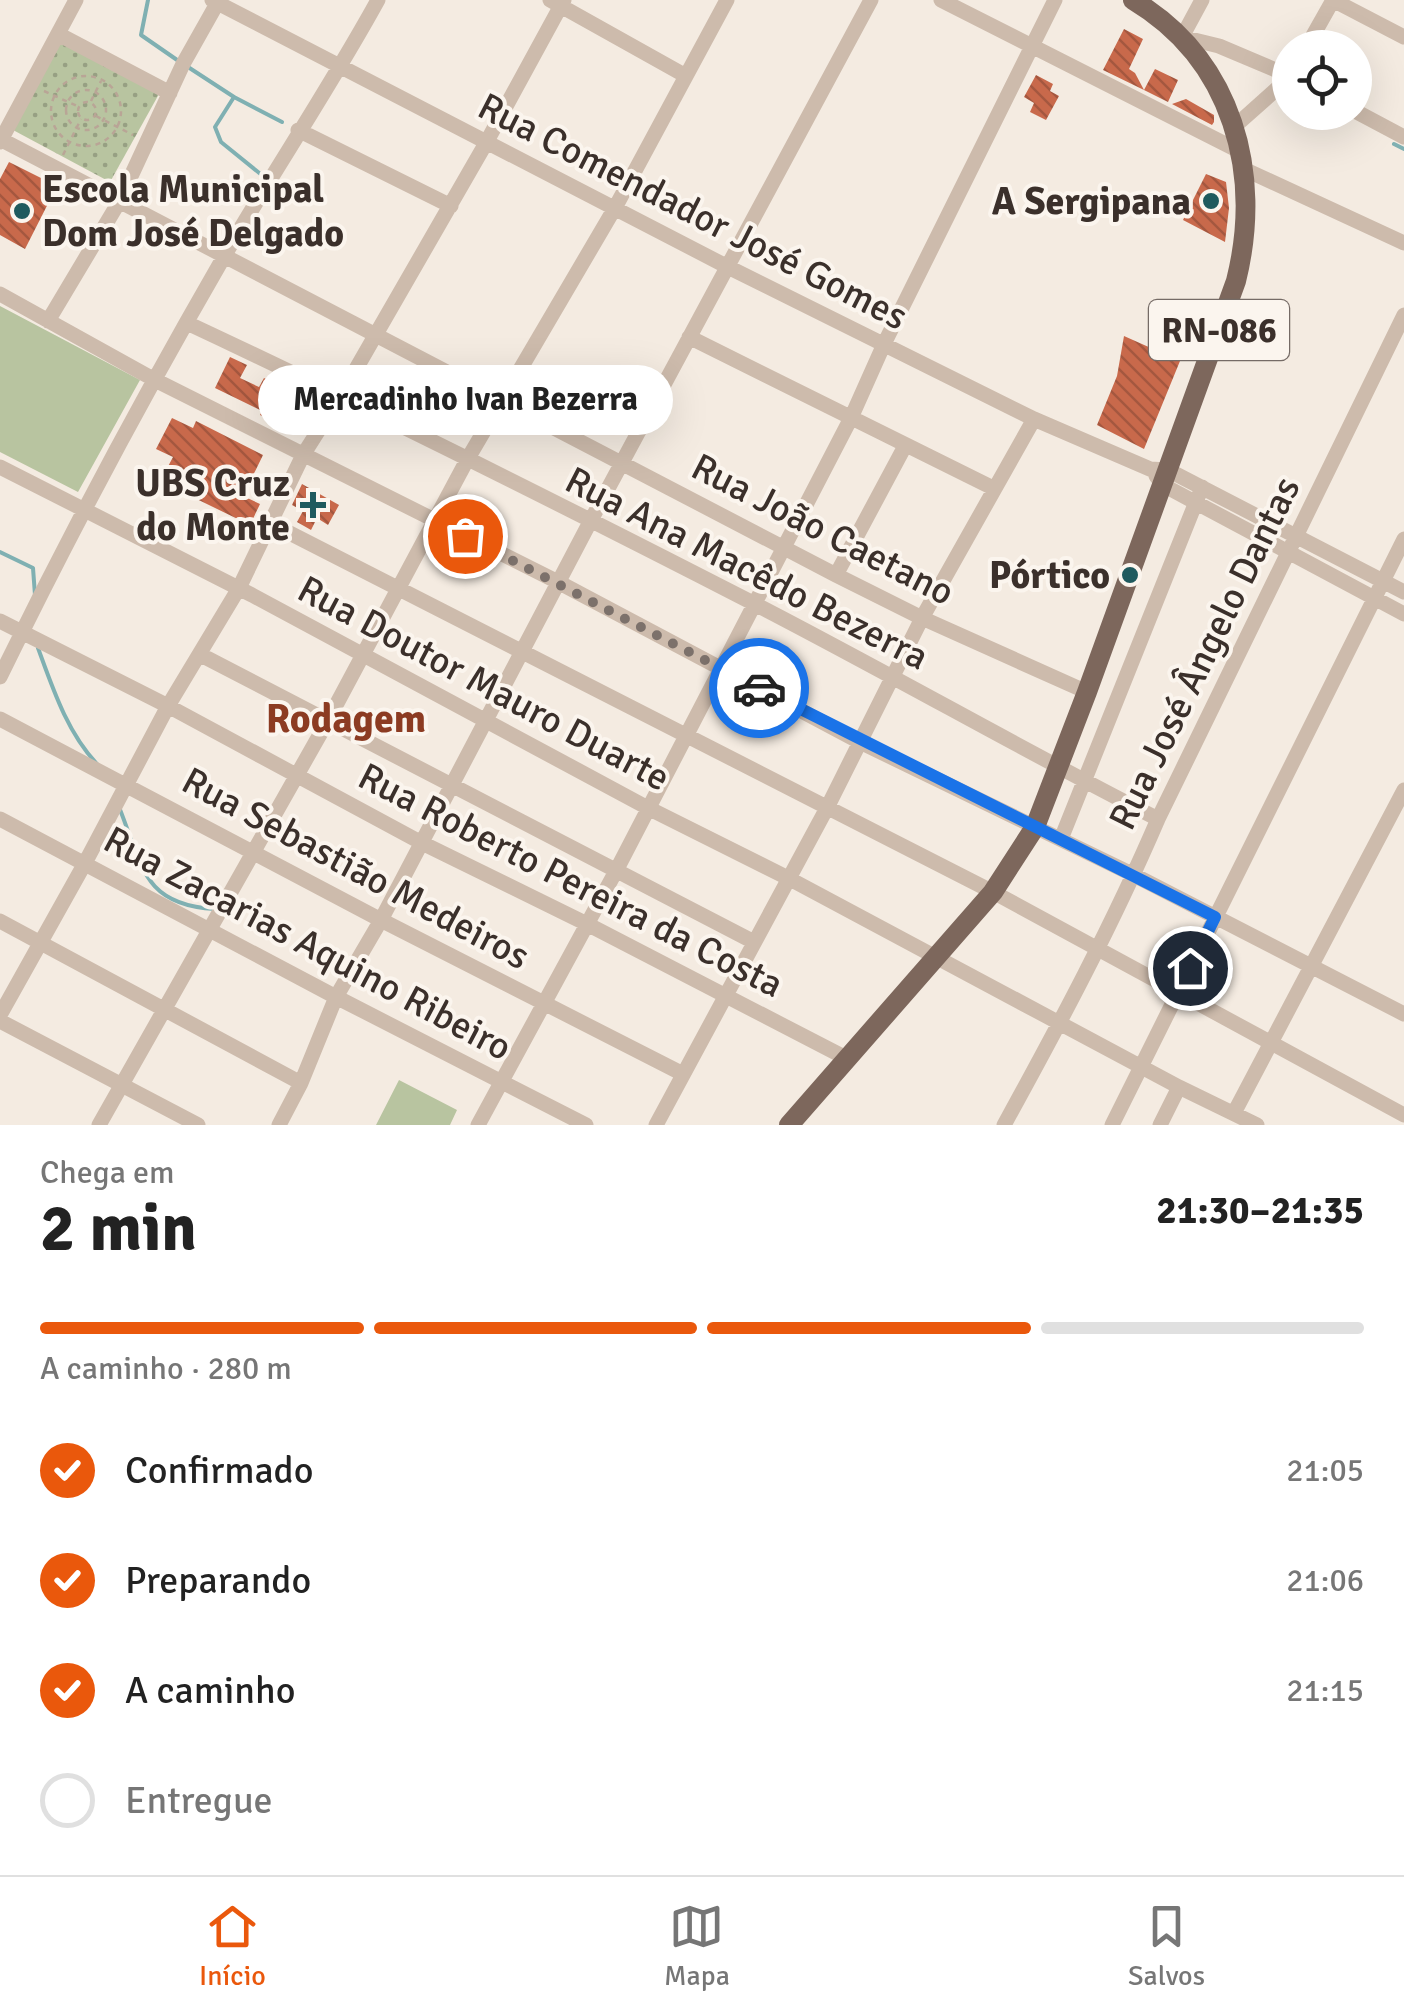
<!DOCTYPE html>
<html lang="pt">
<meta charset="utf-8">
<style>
:root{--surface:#fff;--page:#f2f2f2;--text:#222;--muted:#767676;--line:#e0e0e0;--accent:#ea580c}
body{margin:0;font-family:Signika,sans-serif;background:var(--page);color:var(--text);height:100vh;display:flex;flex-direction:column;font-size:38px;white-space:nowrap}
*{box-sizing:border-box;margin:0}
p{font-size:32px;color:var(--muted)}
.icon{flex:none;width:55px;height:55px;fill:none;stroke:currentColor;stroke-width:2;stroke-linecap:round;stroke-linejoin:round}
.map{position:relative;height:1125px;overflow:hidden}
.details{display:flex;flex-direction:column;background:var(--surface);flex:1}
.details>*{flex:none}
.tools{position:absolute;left:1272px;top:30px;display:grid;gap:20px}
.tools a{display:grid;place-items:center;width:100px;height:100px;border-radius:50%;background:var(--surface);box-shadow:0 10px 40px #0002;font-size:50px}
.pin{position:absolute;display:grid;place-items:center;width:85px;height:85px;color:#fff;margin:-42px;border:5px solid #fff;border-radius:50%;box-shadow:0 2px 10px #0007}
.courier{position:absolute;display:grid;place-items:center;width:100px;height:100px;margin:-50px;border:8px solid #1a73e8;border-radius:50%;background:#fff;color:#222;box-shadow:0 2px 12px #0007}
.bubble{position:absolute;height:70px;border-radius:35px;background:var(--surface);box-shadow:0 10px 40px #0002;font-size:32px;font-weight:800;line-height:70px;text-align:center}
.headline em{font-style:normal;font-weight:800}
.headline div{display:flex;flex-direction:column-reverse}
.headline{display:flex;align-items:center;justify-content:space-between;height:170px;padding:0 40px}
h1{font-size:65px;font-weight:800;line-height:75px}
.bar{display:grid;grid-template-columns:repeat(4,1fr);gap:15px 10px;align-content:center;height:120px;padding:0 40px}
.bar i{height:12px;border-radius:8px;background:var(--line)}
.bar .active{background:var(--accent)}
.bar p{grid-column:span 4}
ol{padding:0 40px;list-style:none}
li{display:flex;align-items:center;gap:30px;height:110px}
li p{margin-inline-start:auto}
li .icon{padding:10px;border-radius:50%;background:var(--accent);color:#fff;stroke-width:4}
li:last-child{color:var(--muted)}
li i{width:55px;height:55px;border:5px solid var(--line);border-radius:50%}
.tab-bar{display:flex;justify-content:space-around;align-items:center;height:140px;border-top:2px solid var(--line);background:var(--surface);font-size:28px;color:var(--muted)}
.tab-bar a{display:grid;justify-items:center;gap:5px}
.tab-bar .active{color:var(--accent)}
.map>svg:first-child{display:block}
</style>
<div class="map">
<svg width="1404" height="1125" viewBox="0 0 1404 1125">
<defs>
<pattern id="grass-dots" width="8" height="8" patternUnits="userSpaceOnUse" patternTransform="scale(2.5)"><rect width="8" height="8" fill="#b8c4a0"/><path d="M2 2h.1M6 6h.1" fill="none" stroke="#97a083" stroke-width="1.8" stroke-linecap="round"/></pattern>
<pattern id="building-back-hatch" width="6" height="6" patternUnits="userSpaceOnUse" patternTransform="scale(2.5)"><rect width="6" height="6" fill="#c8694b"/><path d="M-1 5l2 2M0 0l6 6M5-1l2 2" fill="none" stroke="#a4573f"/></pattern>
</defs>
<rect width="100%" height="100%" fill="#f4ebe1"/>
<!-- grass -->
<path fill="url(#grass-dots)" d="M60,42L159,94L110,182L13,130Z"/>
<!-- garden -->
<path fill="#b8c4a0" d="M0,306L140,380L78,492L0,452Z
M399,1080L457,1110L450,1125H376Z"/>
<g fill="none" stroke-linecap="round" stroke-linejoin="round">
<!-- stream -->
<path stroke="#7fb0b2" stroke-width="4" d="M148,0L141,35L180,62
M188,67L234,97L215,127L221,142L263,176
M234,97L282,122
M1394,144L1404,149
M0,552L33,568L35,595
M38,648C53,689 67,732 97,764
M119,807C142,864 142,905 215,909"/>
</g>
<!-- building -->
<path fill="url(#building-back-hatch)" d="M1124,29L1143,39L1129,69L1135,73L1144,90L1103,70Z
M1155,69L1178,80L1168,102L1144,90Z
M1036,75L1053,84L1050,91L1059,96L1046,120L1030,112L1034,103L1024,97Z
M1186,99L1214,115V122L1212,125L1172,104Z
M9,162L57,186L25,249L0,235V179Z
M1206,174L1226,182L1229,208L1225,242L1183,220Z
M1124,336L1180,361L1144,449L1097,425L1117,376Z
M230,357L247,365L240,378L259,387L264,378L302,397L289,424L275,417L273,421L260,415L262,411L215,388Z
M172,418L193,428L196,421L263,455L243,496L260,504L250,525L172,487L175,482L163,476L173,457L156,449Z
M302,484L339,505L328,525L317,518L311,530L297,522L303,511L292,505Z
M442,539L468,554L458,573L431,559Z"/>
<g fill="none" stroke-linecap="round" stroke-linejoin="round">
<!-- path -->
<path stroke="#b9a596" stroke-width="2.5" stroke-dasharray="5 5" stroke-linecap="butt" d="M51 111a35 35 0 1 1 70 0a35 35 0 1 1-70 0Z
M66 110a20 20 0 1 1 40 0a20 20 0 1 1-40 0Z
M44,91L77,106
M91,101L101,81
M78 111a9 9 0 1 1 18 0a9 9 0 1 1-18 0Z
M96,116L133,135
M63,155L81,119"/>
<!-- minor -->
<path stroke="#cdbbac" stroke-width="15" d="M212,0L728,267L1034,419L1150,469L1168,470L1404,592
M550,0L686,76
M941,0L1241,152
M1202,0L1182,37L1219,46L1290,76
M1333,0L1404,37
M58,34L170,93
M1306,48L1333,0
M1355,111L1404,137
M1234,127L1290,77
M298,130L451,206
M0,139L836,575L922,618L1087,692
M0,142L76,0
M1246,170L1404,243
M0,294L155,380L558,582L860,742L1134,875L1404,1014
M48,321L119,202L183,64L219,0
M187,323C377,412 564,506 751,602C887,672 1021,749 1158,819
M689,337L993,488
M0,467L252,595L648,808L788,878L1179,1087L1257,1125
M1156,476L1163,485L1404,614
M270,523L993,892L1404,1115
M836,575L905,446
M0,621L168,706L422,843L587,924L846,1058
M201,655L754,942
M0,677C72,529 150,384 233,241C281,160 333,82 378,0
M0,719L381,920L683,1074
M0,819L336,997L586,1125
M1061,839L1202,487
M0,921L301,1083
M0,1015L85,863L168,706L239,588L303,455L341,395L486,143L564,0
M0,1021L198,1125
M1234,1113L1404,790
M99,1125L327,722L467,460L616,206L727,0
M279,1125L301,1083L336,997L381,920L590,522L871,0
M478,1125L616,871L851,418L884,344L1055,0
M656,1125L828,806L922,618L1034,419
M1004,1125C1059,1025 1113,924 1158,819L1404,315
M1112,1125L1404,539
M1160,1125L1179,1087"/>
<!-- major -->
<path stroke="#7d675c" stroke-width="20" d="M789,1125L993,892L1035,827L1087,692L1236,281C1263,173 1233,60 1133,0"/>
</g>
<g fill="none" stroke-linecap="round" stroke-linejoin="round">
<!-- done -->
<path stroke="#7c716b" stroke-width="10" stroke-dasharray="0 18" d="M465,536L759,688"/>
<!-- route -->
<path stroke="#1a73e8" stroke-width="12" d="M759,688L1215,917L1190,968"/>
</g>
<!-- markers -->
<g fill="#1f5a5e" stroke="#fbf5ee" stroke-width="4">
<circle cx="1211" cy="201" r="10"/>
<circle cx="22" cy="211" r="10"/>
<path d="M308 490h10v10h10v10h-10v10h-10v-10h-10v-10h10z"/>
<circle cx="1130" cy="575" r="10"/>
</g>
<g text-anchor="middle" stroke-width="8" stroke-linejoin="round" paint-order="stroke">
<!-- shield labels -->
<rect fill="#fbf5ee" stroke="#756b66" stroke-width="2.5" x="1149" y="300" width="140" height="60" rx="8"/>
<g font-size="35" font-weight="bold" fill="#3b302b">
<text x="1219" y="342">RN-086</text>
</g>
<!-- poi labels -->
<g font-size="38" font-weight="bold" fill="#3b302b" stroke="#fbf5ee" text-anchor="end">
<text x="42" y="202" text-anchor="start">Escola Municipal<tspan x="42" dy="44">Dom José Delgado</tspan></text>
<text x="1191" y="214">A Sergipana</text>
<text x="290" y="496">UBS Cruz<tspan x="290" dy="44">do Monte</tspan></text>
<text x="1110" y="588">Pórtico</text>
</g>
<!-- street labels -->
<g font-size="38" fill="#3b302b" stroke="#fbf5ee">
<text transform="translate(693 211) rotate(27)" y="13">Rua Comendador José Gomes</text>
<text transform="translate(823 529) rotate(27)" y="13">Rua João Caetano</text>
<text transform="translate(747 568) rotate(27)" y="13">Rua Ana Macêdo Bezerra</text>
<text transform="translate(1204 653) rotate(-64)" y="13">Rua José Ângelo Dantas</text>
<text transform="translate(484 683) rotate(28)" y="13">Rua Doutor Mauro Duarte</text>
<text transform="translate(356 868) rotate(28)" y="13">Rua Sebastião Medeiros</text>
<text transform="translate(571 880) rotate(27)" y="13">Rua Roberto Pereira da Costa</text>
<text transform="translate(308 943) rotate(28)" y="13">Rua Zacarias Aquino Ribeiro</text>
</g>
<!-- neighbourhood labels -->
<g font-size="40" font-weight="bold" fill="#8c3b22" stroke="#fbf5ee">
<text x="346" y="732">Rodagem</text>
</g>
</g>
</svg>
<div class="tools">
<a><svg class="icon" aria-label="locate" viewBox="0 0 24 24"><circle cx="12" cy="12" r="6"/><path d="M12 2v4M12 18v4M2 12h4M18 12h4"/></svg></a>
</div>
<div class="pin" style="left:465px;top:536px;background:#ea580c"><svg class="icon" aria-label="bag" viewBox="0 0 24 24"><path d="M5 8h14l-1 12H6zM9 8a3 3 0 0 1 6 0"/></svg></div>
<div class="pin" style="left:1190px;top:968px;background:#1f2937"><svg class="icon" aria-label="home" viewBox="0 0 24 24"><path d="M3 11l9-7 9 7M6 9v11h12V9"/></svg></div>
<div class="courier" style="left:759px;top:688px"><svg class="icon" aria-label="car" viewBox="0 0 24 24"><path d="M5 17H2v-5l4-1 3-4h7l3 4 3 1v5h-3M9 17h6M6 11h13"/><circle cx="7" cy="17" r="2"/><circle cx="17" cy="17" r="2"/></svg></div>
<div class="bubble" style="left:258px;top:365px;width:415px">Mercadinho Ivan Bezerra</div>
</div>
<section class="details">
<div class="headline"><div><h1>2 min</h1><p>Chega em</p></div><em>21:30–21:35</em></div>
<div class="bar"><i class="active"></i><i class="active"></i><i class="active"></i><i></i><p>A caminho · 280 m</p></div>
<ol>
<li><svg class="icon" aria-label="check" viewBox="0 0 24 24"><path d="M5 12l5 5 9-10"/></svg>Confirmado<p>21:05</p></li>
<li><svg class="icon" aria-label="check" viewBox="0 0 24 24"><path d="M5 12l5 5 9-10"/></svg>Preparando<p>21:06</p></li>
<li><svg class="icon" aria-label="check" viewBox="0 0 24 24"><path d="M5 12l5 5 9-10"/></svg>A caminho<p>21:15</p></li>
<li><i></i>Entregue</li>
</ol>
</section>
<nav class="tab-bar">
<a class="active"><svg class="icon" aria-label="home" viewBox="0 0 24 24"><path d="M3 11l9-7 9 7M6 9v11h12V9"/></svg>Início</a>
<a><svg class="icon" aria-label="map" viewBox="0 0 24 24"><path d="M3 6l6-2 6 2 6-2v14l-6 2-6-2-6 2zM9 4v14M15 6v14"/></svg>Mapa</a>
<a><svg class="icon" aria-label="saved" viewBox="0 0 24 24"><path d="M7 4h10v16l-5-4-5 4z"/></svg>Salvos</a>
</nav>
